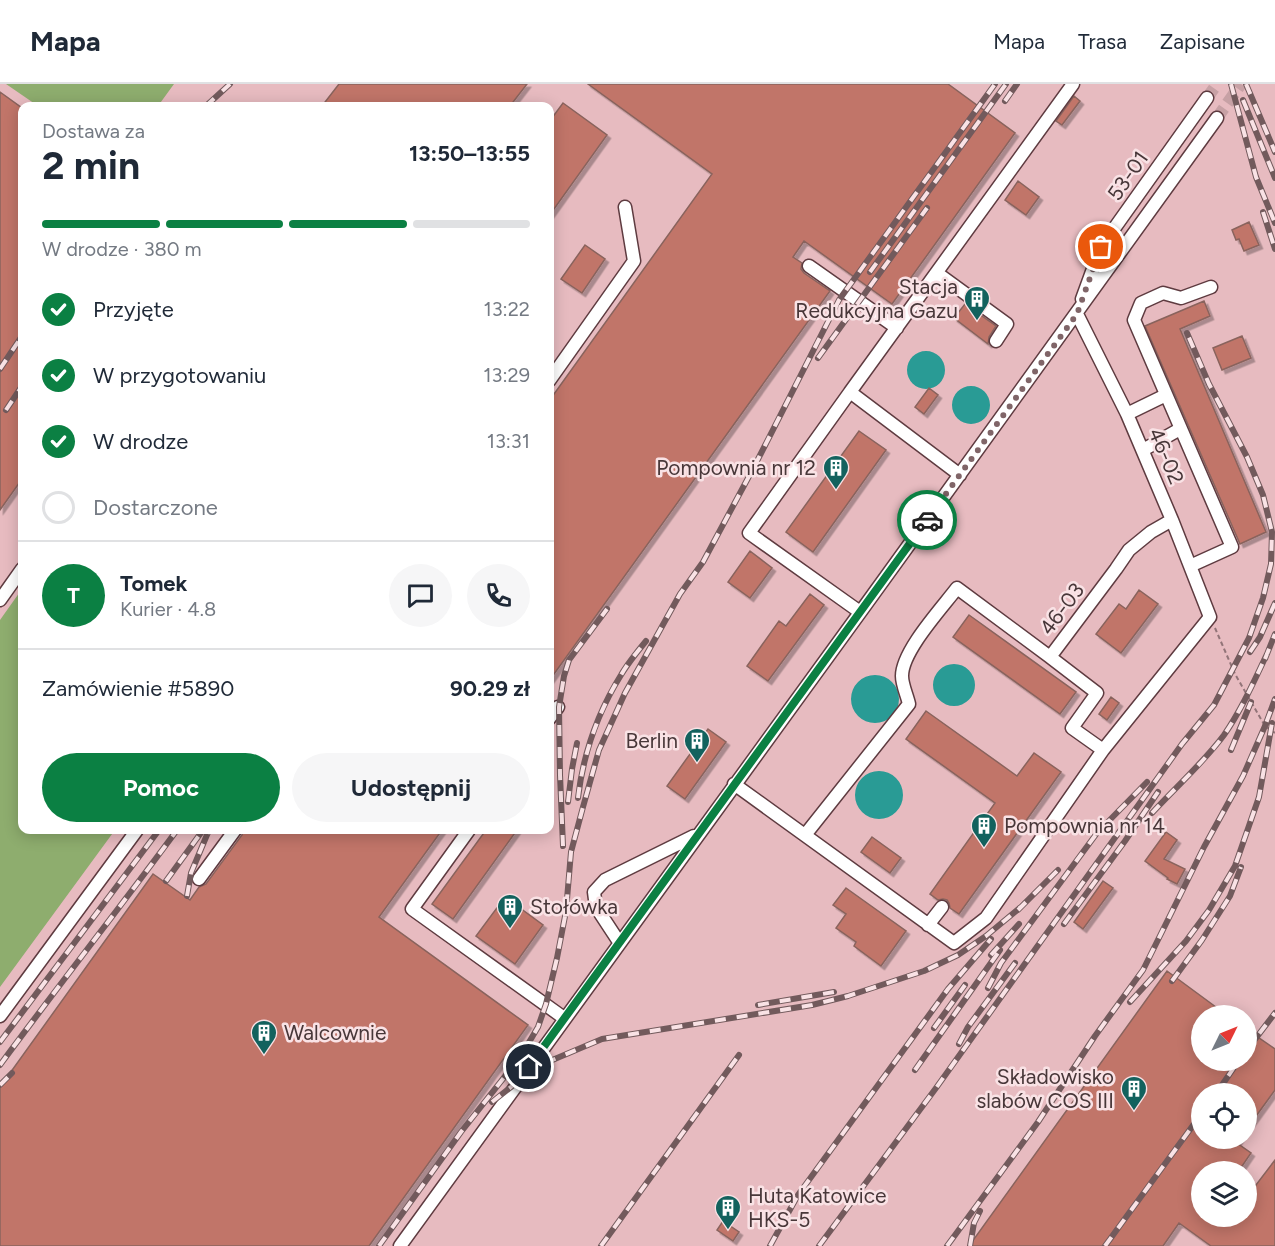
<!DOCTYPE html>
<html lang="pl">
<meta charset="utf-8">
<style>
:root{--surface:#fff;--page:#f6f6f7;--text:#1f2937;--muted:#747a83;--line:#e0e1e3;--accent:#0b8043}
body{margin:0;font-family:Figtree,sans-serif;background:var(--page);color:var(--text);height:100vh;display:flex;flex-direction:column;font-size:22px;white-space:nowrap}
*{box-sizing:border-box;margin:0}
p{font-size:20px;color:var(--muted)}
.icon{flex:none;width:33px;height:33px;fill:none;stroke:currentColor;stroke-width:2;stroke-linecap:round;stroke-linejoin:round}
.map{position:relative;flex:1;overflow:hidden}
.side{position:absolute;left:18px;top:18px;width:536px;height:732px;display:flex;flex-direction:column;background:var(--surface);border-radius:12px;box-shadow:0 3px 15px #0003}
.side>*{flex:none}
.needle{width:39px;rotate:47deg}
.buttons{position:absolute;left:1191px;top:921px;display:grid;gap:12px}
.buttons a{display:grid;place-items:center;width:66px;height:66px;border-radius:50%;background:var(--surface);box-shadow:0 3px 15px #0003;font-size:30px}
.pin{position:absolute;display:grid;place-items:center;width:51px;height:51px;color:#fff;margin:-26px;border:3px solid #fff;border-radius:50%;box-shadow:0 2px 6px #0007}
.courier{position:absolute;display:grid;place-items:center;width:60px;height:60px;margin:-30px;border:4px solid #0b8043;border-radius:50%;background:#fff;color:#222;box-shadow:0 2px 8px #0007}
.overview em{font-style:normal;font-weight:700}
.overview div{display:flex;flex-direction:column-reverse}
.overview{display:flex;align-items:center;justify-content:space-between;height:102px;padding:0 24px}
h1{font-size:39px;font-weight:700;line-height:45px}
.bar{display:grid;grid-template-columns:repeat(4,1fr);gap:9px 6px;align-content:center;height:72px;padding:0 24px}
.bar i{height:8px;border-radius:4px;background:var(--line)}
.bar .active{background:var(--accent)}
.bar p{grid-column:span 4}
.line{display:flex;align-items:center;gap:15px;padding:0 24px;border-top:2px solid var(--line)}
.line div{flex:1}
.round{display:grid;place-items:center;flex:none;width:63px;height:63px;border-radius:32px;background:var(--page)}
ol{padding:0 24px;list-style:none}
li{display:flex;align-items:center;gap:18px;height:66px}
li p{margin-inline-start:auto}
li .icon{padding:6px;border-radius:50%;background:var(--accent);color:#fff;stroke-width:4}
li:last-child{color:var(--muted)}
li i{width:33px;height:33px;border:3px solid var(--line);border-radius:50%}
.action{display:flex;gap:12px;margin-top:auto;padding:12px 24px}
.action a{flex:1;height:69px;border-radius:36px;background:var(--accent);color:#fff;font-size:24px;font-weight:700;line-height:69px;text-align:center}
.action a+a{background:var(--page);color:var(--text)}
header{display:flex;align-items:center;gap:36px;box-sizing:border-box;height:84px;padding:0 30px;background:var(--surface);border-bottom:2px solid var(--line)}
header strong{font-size:28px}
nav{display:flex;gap:33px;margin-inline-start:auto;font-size:21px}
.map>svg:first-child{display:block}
</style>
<header>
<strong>Mapa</strong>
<nav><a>Mapa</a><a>Trasa</a><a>Zapisane</a></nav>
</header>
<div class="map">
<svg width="1275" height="1162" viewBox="0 0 1275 1162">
<defs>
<filter id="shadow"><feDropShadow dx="3.5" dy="3.5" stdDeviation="0" flood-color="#0004"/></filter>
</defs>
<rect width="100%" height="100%" fill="#e7bbc0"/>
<!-- green -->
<path fill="#8ead6e" d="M6,0H174L158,22H38Z
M22,505V746H115L0,903V536Z"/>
<!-- water -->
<path fill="#299b95" d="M907 286a19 19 0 1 1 38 0a19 19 0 1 1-38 0Z
M952 321a19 19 0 1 1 38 0a19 19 0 1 1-38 0Z
M933 601a21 21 0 1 1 42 0a21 21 0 1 1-42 0Z
M851 615a24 24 0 1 1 48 0a24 24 0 1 1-48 0Z
M855 711a24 24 0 1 1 48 0a24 24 0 1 1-48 0Z"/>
<!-- building -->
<path fill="#c17569" stroke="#89635d" stroke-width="1.5" filter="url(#shadow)" d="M339,0H527L510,22H322Z
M588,0H948L1015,49L892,220L804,157L793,173L802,179L801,185L804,189L830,207L549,597V317L712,90Z
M0,8L22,24V395L0,426Z
M1074,12L1080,17L1062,41L1056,37Z
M563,19L607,51L549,132V38Z
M1018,97L1039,113L1026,131L1005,116Z
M1249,138L1259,161L1244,167L1239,155L1236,156L1232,146Z
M585,161L605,175L582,209L561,195Z
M1204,217L1210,232L1180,245L1266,448L1240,460L1145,242Z
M965,220L996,242L989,253L988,260L954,234Z
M1242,252L1251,274L1222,286L1213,264Z
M929,304L938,311L924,330L915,323Z
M859,347L886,366L813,468L786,448Z
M750,467L772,484L750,514L728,498Z
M1139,506L1158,520L1121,569L1096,550L1119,520L1126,525Z
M810,510L824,521L768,597L747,582L779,537L786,542Z
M969,531L1076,608L1060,630L953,553Z
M1111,613L1119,619L1107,636L1099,630Z
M926,627L1017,692L1034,669L1061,688L959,830L950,824L949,819L947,816L943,815L938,816L930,810L995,719L906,655Z
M708,645L726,658L685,715L667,702Z
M243,746H442L379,833L528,941L369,1162H0V1003L153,790L190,816L199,803L206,800L242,751Z
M486,746H517L453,835L432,820Z
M1166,748L1177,756L1164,775L1185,785L1177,800L1167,795L1168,794L1145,777Z
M872,753L901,774L890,789L861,768Z
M1103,797L1113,804L1083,845L1074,838Z
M846,804L906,847L881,882L854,862L856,858L836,844L846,830L833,821Z
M505,813L543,841L515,880L476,852Z
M1167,887L1228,932H1202V976H1246V945L1275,965V1006L1246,1046V1010H1202V1054H1240L1237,1059L1251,1069L1238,1088H1227L1220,1082L1216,1088H1202V1132H1246V1114L1275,1076V1162H1211L1179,1139L1163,1162H969Z
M723,1137L739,1148L733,1157L717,1146Z"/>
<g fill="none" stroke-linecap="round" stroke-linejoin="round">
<!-- minor-tunnel -->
<path stroke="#c7a1a5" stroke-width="12" stroke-dasharray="12 6" stroke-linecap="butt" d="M1207,14L1217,0
M1217,34L1241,0"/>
<defs>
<path id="minor" d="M809,182L897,244
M937,189L1007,240L996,257
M1082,215L1101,163L1207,14
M1077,230L1127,330L1172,436L1210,533L1103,666L1072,644L1097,609L1050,573L1116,485L1129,466L1151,448L1172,436
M549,297L634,177L625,123
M850,308L749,449L860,528
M1127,330L1166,311
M1143,366L1180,345
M960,391L850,308L1073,0
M1190,482L1232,463L1134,236L1141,219L1163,209L1181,214L1211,203
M0,516L22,485
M549,635L558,623
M734,700L954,859L986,834L1103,666
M469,746L412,825L564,934
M805,751L909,620C907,611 902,601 902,592C902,567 941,525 957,504L1050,573
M199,795L235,746
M928,841L942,823
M619,858L596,823L594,808L605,796L694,752
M0,932L137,746
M400,1162C672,785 947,412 1217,34"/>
</defs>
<!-- minor casing -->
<use href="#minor" stroke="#5e3b40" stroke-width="15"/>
<!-- path -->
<path stroke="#927478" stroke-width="2" stroke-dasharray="4.5 3" stroke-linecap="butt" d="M1215,544L1235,590L1265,642L1275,649"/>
<!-- minor -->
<use href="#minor" stroke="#fff" stroke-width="12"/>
<defs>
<path id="rail" d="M1231,0L1256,93L1275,139
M1246,0L1275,68
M1243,16L1275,94
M1005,17L1017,0
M206,22L230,0
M1263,128L1275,165
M870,188L1006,0
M818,274L927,124
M0,285L22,252
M6,326L22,302
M1250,568L1260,553L1275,519
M1265,575L1275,550
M1231,666L1251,618
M578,714C583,671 598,628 621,591C628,579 637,568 646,557
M568,718L572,685L577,659
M1152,729C1175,704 1204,678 1224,651C1242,625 1254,597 1267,570
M563,762L560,691L559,623L564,592L569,576L607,525
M166,797L203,746
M187,812L191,789L209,746
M1018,826L1058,786
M1064,840L1125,757L1158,708
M991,871L1019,840
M1172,897L1202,856L1230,812L1241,783
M988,904L1001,879L1097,749L1147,698
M1130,918L1186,857L1209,826L1235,782L1259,713L1272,639
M758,921L834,908
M934,944L965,901
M0,958L159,746
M959,960L968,943L1015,879
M1246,967L1275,929
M0,981C58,902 119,825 177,746
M915,986L1000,866
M0,1001L12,989
M1216,1010L1239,976
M492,1018L521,995L550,977L602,955L812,921L848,912L924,887L958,871L986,852L1022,822
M379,1162L461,1048L521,972L538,943L546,920L557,874L566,827L571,768L583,723L599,666L625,609L680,510L703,478L754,383L839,216L995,0
M601,1162L739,971
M770,1162L798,1111L948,905L991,855
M819,1162L936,1004L1182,660L1214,621L1249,554L1263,514L1271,480L1272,448L1263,411L1247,373L1209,300L1187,249
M947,1162L1038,1038L1095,952L1143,886L1204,763L1243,692L1265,642L1275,615
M970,1162L974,1139L980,1127
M1105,1162L1202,1029"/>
</defs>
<!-- rail casing -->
<use href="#rail" stroke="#725a5c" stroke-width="6"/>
<!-- rail -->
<use href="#rail" stroke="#f9e2e5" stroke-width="4" stroke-dasharray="11" stroke-linecap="butt"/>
</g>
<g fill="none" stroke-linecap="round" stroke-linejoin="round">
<!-- done -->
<path stroke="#806568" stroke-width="6" stroke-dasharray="0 10.8" d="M927,436L1077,230L1101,163"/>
<!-- route -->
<path stroke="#0b8043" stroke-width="8" d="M529,983L927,436"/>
</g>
<!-- icons -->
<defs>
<symbol id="building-pin" viewBox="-11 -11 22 30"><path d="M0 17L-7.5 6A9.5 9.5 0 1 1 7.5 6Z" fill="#13625e" stroke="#f9e2e5"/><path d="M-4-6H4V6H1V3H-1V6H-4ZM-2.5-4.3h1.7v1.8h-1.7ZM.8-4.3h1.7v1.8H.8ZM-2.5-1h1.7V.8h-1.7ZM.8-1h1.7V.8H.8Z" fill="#fff"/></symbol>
</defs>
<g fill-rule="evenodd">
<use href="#building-pin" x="962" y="200" width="30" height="40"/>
<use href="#building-pin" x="821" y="369" width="30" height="40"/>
<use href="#building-pin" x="682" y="642" width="30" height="40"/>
<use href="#building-pin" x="969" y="727" width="30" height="40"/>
<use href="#building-pin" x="495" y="808" width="30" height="40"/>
<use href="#building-pin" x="249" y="934" width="30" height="40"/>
<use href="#building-pin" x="1119" y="990" width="30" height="40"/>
<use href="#building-pin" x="713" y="1109" width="30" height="40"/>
</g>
<g text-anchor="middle" stroke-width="5" stroke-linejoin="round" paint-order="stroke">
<!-- street labels -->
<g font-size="21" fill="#483739" stroke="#f9e2e5">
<text transform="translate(1128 92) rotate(-55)" y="7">53-01</text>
<text transform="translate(1166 372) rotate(67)" y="7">46-02</text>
<text transform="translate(1062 525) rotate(-53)" y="7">46-03</text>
</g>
<!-- poi labels -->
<g font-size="21" fill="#483739" stroke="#f9e2e5" text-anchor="end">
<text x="958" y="210">Stacja<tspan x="958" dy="24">Redukcyjna Gazu</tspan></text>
<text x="816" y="391">Pompownia nr 12</text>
<text x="678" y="664">Berlin</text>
<text x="1004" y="749" text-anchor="start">Pompownia nr 14</text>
<text x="530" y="830" text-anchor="start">Stołówka</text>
<text x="284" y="956" text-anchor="start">Walcownie</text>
<text x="1114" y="1000">Składowisko<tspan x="1114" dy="24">slabów COS III</tspan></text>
<text x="748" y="1119" text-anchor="start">Huta Katowice<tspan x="748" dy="24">HKS-5</tspan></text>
</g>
</g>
</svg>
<div class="buttons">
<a><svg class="needle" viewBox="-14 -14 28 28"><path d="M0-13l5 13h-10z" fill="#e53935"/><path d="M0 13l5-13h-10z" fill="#747a83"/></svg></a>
<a><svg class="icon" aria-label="locate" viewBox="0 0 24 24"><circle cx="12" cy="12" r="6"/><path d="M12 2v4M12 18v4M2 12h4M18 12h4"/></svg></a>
<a><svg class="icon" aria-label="layers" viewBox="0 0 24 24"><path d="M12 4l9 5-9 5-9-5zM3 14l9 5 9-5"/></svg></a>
</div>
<div class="pin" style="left:1101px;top:163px;background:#ea580c"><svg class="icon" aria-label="bag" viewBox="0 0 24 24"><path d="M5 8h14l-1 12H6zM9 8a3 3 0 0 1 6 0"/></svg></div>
<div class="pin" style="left:529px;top:983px;background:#1f2937"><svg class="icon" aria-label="home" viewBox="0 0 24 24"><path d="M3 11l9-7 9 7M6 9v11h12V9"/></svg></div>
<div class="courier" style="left:927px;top:436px"><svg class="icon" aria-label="car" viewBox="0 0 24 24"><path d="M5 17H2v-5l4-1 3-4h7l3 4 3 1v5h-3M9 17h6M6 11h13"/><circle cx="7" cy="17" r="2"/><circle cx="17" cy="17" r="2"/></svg></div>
<section class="side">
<div class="overview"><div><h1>2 min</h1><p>Dostawa za</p></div><em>13:50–13:55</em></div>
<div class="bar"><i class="active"></i><i class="active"></i><i class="active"></i><i></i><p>W drodze · 380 m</p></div>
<ol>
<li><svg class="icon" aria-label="check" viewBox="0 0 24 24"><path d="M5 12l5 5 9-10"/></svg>Przyjęte<p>13:22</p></li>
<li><svg class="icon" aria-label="check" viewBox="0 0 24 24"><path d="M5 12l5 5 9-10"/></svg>W przygotowaniu<p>13:29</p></li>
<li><svg class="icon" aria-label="check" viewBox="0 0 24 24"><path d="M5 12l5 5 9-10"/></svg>W drodze<p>13:31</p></li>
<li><i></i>Dostarczone</li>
</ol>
<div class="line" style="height:108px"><b class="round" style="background:var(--accent);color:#fff">T</b><div><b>Tomek</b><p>Kurier · 4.8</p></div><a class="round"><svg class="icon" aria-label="chat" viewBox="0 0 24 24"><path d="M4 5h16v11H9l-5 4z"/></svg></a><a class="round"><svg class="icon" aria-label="phone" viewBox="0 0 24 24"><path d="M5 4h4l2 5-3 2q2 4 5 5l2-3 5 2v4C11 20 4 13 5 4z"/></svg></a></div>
<div class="line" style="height:78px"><div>Zamówienie #5890</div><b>90.29 zł</b></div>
<div class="action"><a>Pomoc</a><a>Udostępnij</a></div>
</section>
</div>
